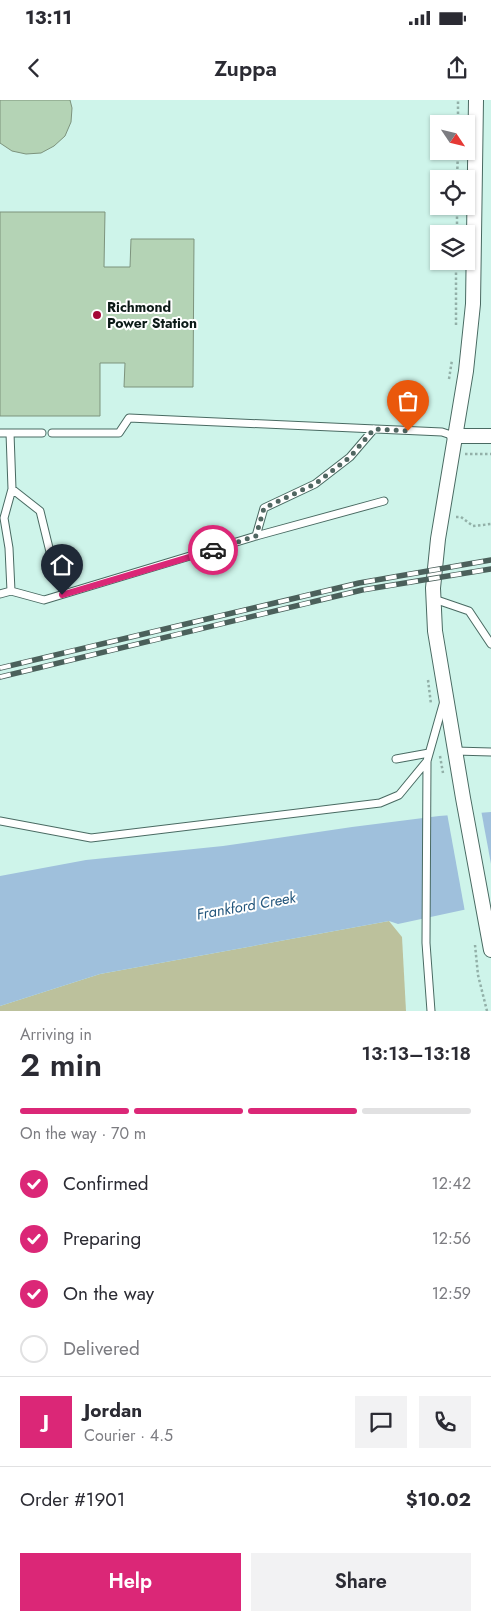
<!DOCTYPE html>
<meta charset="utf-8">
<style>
:root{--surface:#fff;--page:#f2f2f3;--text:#2b2b33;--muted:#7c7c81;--line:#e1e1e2;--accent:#db2777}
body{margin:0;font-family:Jost,sans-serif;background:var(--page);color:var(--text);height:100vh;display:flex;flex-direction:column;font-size:19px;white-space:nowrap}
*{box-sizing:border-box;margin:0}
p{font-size:16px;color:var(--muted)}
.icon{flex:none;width:28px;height:28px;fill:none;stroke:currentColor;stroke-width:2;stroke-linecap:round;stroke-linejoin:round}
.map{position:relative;height:911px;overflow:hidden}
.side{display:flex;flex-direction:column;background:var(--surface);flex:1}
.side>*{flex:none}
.needle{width:32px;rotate:125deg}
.buttons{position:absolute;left:430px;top:15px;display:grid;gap:10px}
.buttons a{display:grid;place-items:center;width:45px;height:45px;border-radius:0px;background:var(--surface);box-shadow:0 1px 4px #0004;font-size:25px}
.pin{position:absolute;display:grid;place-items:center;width:42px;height:42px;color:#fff;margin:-51px -21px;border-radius:50% 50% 50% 0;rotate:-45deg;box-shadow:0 0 5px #0007}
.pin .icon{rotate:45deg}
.courier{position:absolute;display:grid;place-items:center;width:50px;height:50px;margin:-25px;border:4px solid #db2777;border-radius:50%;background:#fff;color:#222;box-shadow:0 1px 6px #0007}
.summary em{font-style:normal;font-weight:600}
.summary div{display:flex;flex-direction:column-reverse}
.summary{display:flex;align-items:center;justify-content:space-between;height:85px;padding:0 20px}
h1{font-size:32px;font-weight:600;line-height:38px}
.bar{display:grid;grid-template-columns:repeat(4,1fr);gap:8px 5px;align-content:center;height:60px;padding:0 20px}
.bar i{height:6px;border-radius:4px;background:var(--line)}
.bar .on{background:var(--accent)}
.bar p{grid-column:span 4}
.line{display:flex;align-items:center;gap:12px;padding:0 20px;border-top:1px solid var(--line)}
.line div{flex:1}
.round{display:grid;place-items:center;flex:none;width:52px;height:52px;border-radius:0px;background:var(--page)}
ol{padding:0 20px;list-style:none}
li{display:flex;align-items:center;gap:15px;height:55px}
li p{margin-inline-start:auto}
li .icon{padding:5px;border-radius:50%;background:var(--accent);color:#fff;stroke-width:4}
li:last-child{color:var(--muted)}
li i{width:28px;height:28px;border:2px solid var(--line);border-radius:50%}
.button{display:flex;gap:10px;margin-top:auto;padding:10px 20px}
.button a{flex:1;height:58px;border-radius:0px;background:var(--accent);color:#fff;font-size:20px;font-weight:600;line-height:58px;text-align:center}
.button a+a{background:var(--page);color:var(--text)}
.status{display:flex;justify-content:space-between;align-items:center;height:35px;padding:0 25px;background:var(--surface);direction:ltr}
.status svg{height:14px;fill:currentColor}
header{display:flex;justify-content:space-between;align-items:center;height:65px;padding:0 20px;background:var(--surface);font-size:22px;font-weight:600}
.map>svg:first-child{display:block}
</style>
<div class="status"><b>13:11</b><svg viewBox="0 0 49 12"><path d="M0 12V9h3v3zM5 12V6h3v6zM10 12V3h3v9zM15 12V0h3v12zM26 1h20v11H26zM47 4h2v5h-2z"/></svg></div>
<header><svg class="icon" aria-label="back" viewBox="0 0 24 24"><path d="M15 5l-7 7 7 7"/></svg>Zuppa<svg class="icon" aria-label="share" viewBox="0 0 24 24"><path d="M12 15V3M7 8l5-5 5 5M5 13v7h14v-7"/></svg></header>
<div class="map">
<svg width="491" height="911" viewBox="0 0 491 911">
<rect width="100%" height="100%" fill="#cef4ea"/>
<!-- green -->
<path fill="#bcc19c" d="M389,821L402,837L406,911H0V906L100,874Z"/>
<!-- water -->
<path fill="#9fc0dc" d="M491,712V804L398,824L389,821L100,874L0,906V776L86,760L223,746L352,727L439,716Z"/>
<!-- pier -->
<path fill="#cef4ea" d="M481,710L491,764V807L465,812L447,713Z"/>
<!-- building -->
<path fill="#b4d3b5" stroke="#7d937d" d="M0,0H70L72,8L71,22L65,36L54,46L41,53L26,54L12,51L0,43Z
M0,112H105L104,167H130L131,139H194L193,287H124L125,263H100V316H0Z"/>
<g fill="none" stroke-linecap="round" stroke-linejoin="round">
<defs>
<path id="service" d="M0,333H42
M10,333L12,389L4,418L9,448L11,491
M52,333H119L129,318L442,332L454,336
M12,389L40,411L51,456
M256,436L264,408L315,384L350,357L374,329
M0,494L11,491L44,500L256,436L384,401
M434,499L469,511L491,544
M455,651L491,652
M396,659L429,653
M0,721L91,738L380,703L399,695L427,661
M431,911L426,843L427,661L444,601"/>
<path id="minor" d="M476,0L473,204L466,271L438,439L433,488L435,531L463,698L491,850
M454,336H491"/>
</defs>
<!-- service casing -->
<use href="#service" stroke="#496a62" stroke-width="9"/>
<!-- minor casing -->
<use href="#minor" stroke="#496a62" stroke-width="16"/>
<!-- path -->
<path stroke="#92b0a8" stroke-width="2.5" stroke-dasharray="2.5 2.5" stroke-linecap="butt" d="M458,24V0
M457,79L458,51
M457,134V106
M456,225V161
M449,279L452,260
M465,354H491
M456,417H461L473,426L491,424
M428,580L431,604
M440,656L443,673
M475,845L478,875L487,911"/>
<!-- service -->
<use href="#service" stroke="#fff" stroke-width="7"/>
<!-- minor -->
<use href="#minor" stroke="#fff" stroke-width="14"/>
<defs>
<path id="rail" d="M0,568L359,483L491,460
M0,577L362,490L491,469"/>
</defs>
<!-- rail casing -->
<use href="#rail" stroke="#4b605b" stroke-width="5.5"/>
<!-- rail -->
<use href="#rail" stroke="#fff" stroke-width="4" stroke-dasharray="11" stroke-linecap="butt"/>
</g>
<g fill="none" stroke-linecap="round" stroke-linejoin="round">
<!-- done -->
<path stroke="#506661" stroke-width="5" stroke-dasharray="0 9" d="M213,450L256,436L264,408L315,384L350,357L374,329L408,331"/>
<!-- route -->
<path stroke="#db2777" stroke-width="6" d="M62,495L213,450"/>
</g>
<!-- markers -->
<circle fill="#a40836" stroke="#fff" stroke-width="2" cx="97" cy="215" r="5"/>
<g text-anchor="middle" stroke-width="4" stroke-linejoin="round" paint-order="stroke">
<!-- poi labels -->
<g font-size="14" font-weight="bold" fill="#0c1a17" stroke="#fff" text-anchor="start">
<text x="107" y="212">Richmond<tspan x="107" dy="16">Power Station</tspan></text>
</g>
<!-- water labels -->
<g font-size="15" font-style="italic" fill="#24577d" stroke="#fff">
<text transform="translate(246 806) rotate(-10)" y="5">Frankford Creek</text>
</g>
</g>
</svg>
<div class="buttons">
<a><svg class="needle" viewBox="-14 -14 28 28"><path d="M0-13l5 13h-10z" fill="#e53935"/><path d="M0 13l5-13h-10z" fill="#7c7c81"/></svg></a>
<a><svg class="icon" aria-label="locate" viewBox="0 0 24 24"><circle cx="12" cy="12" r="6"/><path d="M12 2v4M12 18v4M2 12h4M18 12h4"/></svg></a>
<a><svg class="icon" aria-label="layers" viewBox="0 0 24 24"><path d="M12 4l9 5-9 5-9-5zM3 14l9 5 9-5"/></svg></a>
</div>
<div class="pin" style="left:408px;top:331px;background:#ea580c"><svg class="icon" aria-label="bag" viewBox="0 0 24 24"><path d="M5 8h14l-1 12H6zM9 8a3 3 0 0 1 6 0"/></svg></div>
<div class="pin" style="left:62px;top:495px;background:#1f2937"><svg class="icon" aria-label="home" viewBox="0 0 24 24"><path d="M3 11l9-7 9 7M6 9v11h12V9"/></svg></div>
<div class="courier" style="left:213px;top:450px"><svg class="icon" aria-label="car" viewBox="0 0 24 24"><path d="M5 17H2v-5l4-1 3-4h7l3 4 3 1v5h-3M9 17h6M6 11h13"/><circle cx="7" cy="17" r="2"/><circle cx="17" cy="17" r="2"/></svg></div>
</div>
<section class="side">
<div class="summary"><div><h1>2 min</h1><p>Arriving in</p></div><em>13:13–13:18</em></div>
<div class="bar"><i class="on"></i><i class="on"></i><i class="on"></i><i></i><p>On the way · 70 m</p></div>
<ol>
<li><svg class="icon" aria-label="check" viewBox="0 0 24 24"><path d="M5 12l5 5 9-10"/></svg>Confirmed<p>12:42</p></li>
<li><svg class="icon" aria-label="check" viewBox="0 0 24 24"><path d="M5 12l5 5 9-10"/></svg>Preparing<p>12:56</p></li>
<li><svg class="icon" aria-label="check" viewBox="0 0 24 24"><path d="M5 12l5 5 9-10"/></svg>On the way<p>12:59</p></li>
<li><i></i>Delivered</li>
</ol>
<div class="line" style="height:90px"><b class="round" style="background:var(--accent);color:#fff">J</b><div><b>Jordan</b><p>Courier · 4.5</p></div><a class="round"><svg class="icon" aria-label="chat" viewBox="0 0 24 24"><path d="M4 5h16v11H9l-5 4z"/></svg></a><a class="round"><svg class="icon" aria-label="phone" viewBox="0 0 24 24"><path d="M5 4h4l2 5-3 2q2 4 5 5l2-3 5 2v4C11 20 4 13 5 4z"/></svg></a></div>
<div class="line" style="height:65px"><div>Order #1901</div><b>$10.02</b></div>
<div class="button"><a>Help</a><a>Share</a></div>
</section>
